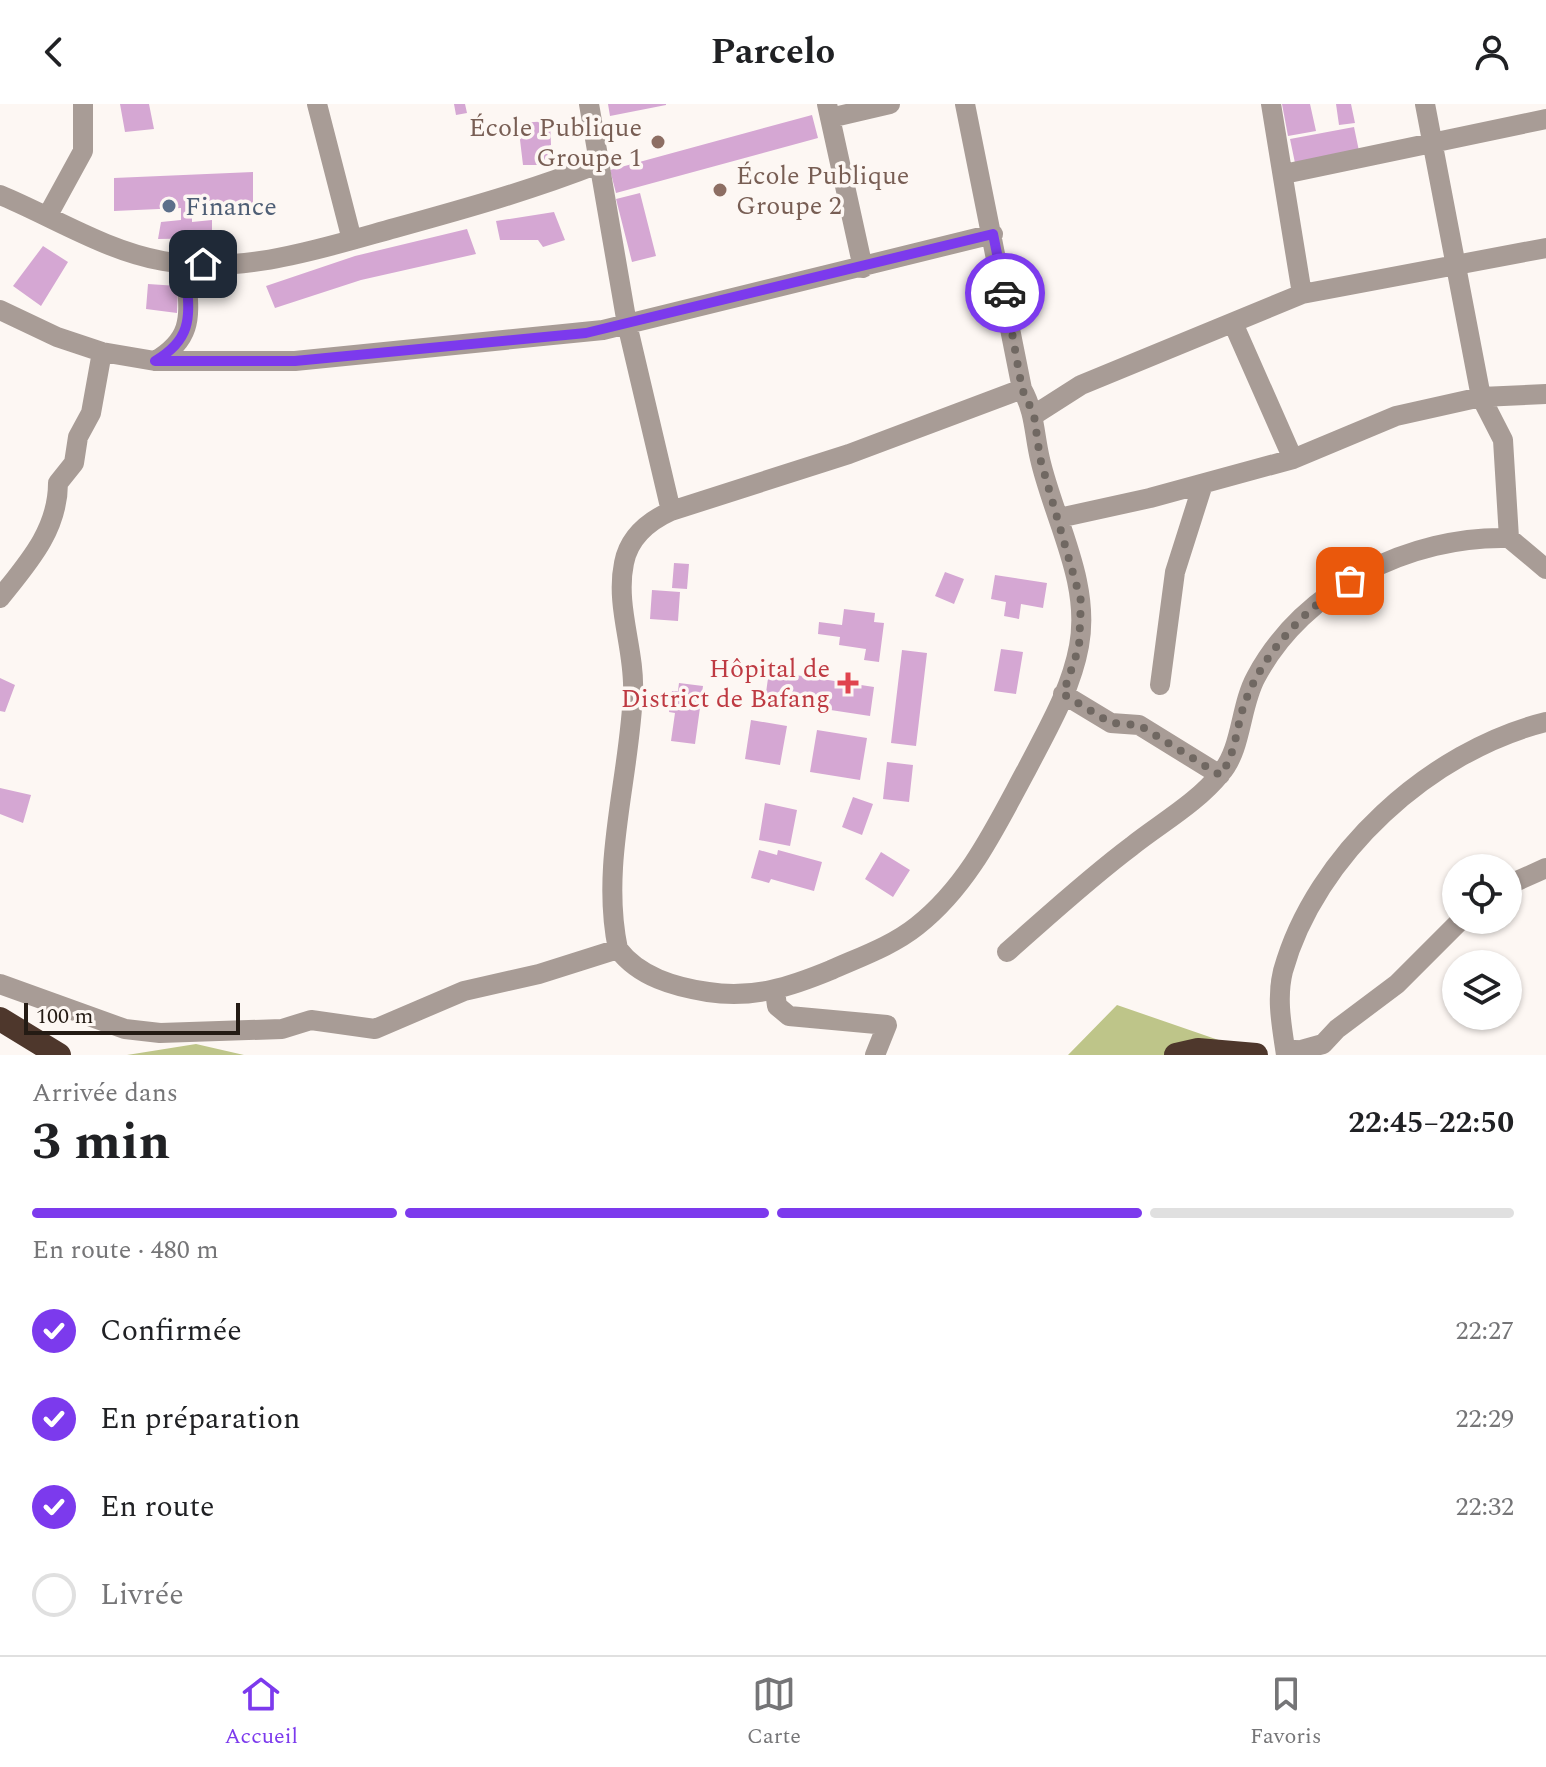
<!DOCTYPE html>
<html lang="fr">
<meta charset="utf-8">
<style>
:root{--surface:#fff;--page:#f6f6f6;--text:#202124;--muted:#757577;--line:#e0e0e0;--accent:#7c3aed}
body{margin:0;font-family:Spectral,serif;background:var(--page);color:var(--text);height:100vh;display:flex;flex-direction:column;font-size:30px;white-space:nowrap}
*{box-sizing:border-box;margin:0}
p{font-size:26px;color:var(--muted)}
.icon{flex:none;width:44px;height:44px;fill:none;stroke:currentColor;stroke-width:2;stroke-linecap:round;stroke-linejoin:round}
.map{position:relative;height:951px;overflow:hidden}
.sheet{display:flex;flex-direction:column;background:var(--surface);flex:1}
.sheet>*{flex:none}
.tools{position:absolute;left:1442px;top:750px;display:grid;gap:16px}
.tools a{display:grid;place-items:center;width:80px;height:80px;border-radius:50%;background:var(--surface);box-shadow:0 2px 6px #0004;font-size:40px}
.scale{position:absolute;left:24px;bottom:20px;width:216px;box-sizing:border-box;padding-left:8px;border:4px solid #241b14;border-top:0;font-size:22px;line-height:28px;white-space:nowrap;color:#241b14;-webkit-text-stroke:6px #fdf7f3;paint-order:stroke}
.pin{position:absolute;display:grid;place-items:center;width:68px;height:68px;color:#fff;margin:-34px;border-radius:16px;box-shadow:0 4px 12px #0006}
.courier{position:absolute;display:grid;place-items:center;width:80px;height:80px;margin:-40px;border:6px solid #7c3aed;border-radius:50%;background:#fff;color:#222;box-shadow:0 2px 10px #0007}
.headline em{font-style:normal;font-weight:700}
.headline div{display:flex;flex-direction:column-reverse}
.headline{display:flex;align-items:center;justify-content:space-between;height:136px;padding:0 32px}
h1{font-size:52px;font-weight:700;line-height:60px}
.bar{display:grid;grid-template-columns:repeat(4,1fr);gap:12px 8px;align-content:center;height:96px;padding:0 32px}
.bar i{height:10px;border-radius:6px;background:var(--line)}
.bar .on{background:var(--accent)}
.bar p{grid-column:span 4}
ol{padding:0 32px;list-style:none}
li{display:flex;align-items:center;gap:24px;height:88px}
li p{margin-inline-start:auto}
li .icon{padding:8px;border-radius:50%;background:var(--accent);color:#fff;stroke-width:4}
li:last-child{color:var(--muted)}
li i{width:44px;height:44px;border:4px solid var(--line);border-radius:50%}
header{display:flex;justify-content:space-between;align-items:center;height:104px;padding:0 32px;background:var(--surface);font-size:36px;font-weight:700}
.dock{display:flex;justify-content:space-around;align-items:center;height:112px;border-top:2px solid var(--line);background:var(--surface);font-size:22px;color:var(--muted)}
.dock a{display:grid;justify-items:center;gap:4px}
.dock .on{color:var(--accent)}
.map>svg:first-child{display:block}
</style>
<header><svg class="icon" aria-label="back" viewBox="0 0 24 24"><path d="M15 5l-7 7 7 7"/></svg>Parcelo<svg class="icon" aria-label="person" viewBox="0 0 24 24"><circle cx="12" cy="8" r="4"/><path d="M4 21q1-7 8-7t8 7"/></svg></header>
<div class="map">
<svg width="1546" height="951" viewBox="0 0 1546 951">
<rect width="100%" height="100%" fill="#fdf7f3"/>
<!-- forest -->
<path fill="#bec589" d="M1117,901L1262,951H1068Z
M196,940L244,951H127Z"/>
<!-- building -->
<path fill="#d5a7d3" d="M120,0H149L154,25L125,28Z
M454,0H465L467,9L456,11Z
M608,0H666V1L610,12Z
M1282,0H1310L1316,27L1288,32Z
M1336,0H1351L1355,19L1339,21Z
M812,11L818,34L616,89L610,66Z
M550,17L551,41L545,43L551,61H523L518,19Z
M1354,23L1359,47L1295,59L1290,35Z
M253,68V101L192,104V118L212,116V134L158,135L161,118L181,116V104L114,107V74Z
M640,89L656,152L632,158L616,95Z
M554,108L565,136L543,143L538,136H500L496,117Z
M467,125L476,150L361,176L275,204L266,182L355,152Z
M43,142L68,158L41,202L13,182Z
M148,180L178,182L177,209L146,205Z
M674,459L689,460L687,485L672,484Z
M945,468L964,475L954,500L935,492Z
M995,471L1047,479L1043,504L1021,500L1019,515L1004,512L1006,498L991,495Z
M652,486L680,488L678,517L650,515Z
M844,505L875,509L874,518L884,519L879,558L864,556L866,545L839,541L840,533L818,530L819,518L842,521Z
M1001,545L1023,548L1016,590L994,587Z
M902,546L927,549L916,642L891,639Z
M769,567L874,583L870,612L765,596Z
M0,574L15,581L5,608L0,607Z
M679,579L703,582L695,640L671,637L675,609L669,608L672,587H678Z
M751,616L787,622L780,661L745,655Z
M817,626L867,634L860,676L810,668Z
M887,658L913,661L909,698L883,695Z
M0,684L31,691L23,719L0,710Z
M853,693L873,700L862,731L842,723Z
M765,699L797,706L790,742L759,736Z
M759,746L777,751L778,746L822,758L814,787L771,775L769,779L751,774Z
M881,748L910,766L893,793L865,775Z"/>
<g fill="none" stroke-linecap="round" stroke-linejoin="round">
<!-- minor -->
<path stroke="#a89c96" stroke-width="20" d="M317,0L352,136
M589,0L627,220L671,407
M827,0L863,164
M965,0L1022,285C1035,308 1034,330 1040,355C1054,416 1091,478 1079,542C1071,586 1047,626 1027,665C996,722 969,781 917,822C892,842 860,853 831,866C790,883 753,895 708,888C675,883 639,873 618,845C600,761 630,672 633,588C635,546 615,502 624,459C629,433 649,417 671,407L849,350L1022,285
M1425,0L1481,293L1503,336L1509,434L1546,465
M830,14L890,0
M1284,70L1546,15
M0,91C53,113 106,147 163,157C242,171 320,145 395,124C464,105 532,86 598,60
M48,111L83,47V0
M1302,190L1546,144
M0,206L57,233L102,248L155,257H295L603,226L993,130
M1233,219L1293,355
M155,257C199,231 187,205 186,160
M1034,311L1081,281L1302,190L1271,0
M1059,414L1150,394L1293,355L1396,312L1481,293L1546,290
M0,494C28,459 58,426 58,379L74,359L78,333L91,309L102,248
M1160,581L1175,468L1203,380
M1063,590L1111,619L1139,621L1220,671
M1508,781L1546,764
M1007,848C1048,812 1088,775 1132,742C1161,719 1197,699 1221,669C1242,645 1240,602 1256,573C1303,484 1411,431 1509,434
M0,880L125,925L160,929L282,925L311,916L375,925L464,887L539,870L618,845
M775,887L777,902L789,912L887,921L875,951
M1285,943L1298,947L1323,940L1337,925L1397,880L1461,816
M1286,951C1282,923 1276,895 1283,867C1315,751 1431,646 1546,618"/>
<!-- highway -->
<path stroke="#4e372c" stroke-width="24" d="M0,915L59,951
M1176,951L1198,946L1256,951"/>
</g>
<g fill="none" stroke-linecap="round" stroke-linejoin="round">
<!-- done -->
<path stroke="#706862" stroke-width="8" stroke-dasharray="0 14.4" d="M1005,189L1022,285L1034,311L1040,354L1081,497L1079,543L1063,590L1111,619L1139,621L1220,671C1236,651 1236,624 1244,601C1262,550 1304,505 1350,477"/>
<!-- route -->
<path stroke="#7c3aed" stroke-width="10" d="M203,160H186C187,205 199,231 155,257H295L586,229L993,130L1005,189"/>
</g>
<!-- markers -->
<g fill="#8d6e63" stroke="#fdf7f3" stroke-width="3">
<circle cx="658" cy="38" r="8"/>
<circle cx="720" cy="86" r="8"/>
</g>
<circle fill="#5c6f8a" stroke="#fdf7f3" stroke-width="3" cx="169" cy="102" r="8"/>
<path fill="#e0444e" stroke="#fdf7f3" stroke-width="3" d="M844 567h8v8h8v8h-8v8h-8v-8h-8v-8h8z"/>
<g text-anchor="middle" stroke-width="7" stroke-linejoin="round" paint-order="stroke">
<!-- education labels -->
<g font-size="26" fill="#785e54" stroke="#fdf7f3" text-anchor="end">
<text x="642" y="32">École Publique<tspan x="642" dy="30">Groupe 1</tspan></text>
<text x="736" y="80" text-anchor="start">École Publique<tspan x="736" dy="30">Groupe 2</tspan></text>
</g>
<!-- service labels -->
<g font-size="26" fill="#4e5e75" stroke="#fdf7f3" text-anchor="start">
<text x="185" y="111">Finance</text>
</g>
<!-- health labels -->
<g font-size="26" fill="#be3a42" stroke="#fdf7f3" text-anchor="end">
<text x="830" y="573">Hôpital de<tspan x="830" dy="30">District de Bafang</tspan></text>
</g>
</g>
</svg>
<div class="tools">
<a><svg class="icon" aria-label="locate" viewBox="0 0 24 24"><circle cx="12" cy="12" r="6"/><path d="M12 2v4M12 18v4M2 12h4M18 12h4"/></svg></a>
<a><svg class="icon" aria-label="layers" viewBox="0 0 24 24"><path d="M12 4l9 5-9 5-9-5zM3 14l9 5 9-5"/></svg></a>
</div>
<div class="scale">100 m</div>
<div class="pin" style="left:1350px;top:477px;background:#ea580c"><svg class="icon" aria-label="bag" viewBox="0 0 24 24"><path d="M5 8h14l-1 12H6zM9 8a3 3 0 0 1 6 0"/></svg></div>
<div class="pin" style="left:203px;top:160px;background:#1f2937"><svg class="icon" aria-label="home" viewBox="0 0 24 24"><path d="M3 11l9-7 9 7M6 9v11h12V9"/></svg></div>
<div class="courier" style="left:1005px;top:189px"><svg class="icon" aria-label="car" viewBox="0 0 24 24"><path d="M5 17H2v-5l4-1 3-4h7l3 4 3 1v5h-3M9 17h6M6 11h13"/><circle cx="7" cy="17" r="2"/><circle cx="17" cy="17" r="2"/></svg></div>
</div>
<section class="sheet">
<div class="headline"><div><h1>3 min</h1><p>Arrivée dans</p></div><em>22:45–22:50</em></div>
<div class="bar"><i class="on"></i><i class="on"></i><i class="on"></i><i></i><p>En route · 480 m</p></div>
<ol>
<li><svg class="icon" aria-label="check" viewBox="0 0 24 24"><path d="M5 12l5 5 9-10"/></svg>Confirmée<p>22:27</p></li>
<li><svg class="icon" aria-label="check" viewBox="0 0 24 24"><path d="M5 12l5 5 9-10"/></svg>En préparation<p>22:29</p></li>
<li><svg class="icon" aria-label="check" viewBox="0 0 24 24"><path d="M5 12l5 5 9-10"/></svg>En route<p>22:32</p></li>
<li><i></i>Livrée</li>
</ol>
</section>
<nav class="dock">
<a class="on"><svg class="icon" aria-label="home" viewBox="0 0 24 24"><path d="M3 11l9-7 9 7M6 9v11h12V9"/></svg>Accueil</a>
<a><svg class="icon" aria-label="map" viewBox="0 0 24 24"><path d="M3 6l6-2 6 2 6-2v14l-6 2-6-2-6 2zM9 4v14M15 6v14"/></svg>Carte</a>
<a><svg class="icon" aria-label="saved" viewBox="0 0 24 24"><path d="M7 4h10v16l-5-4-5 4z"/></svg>Favoris</a>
</nav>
